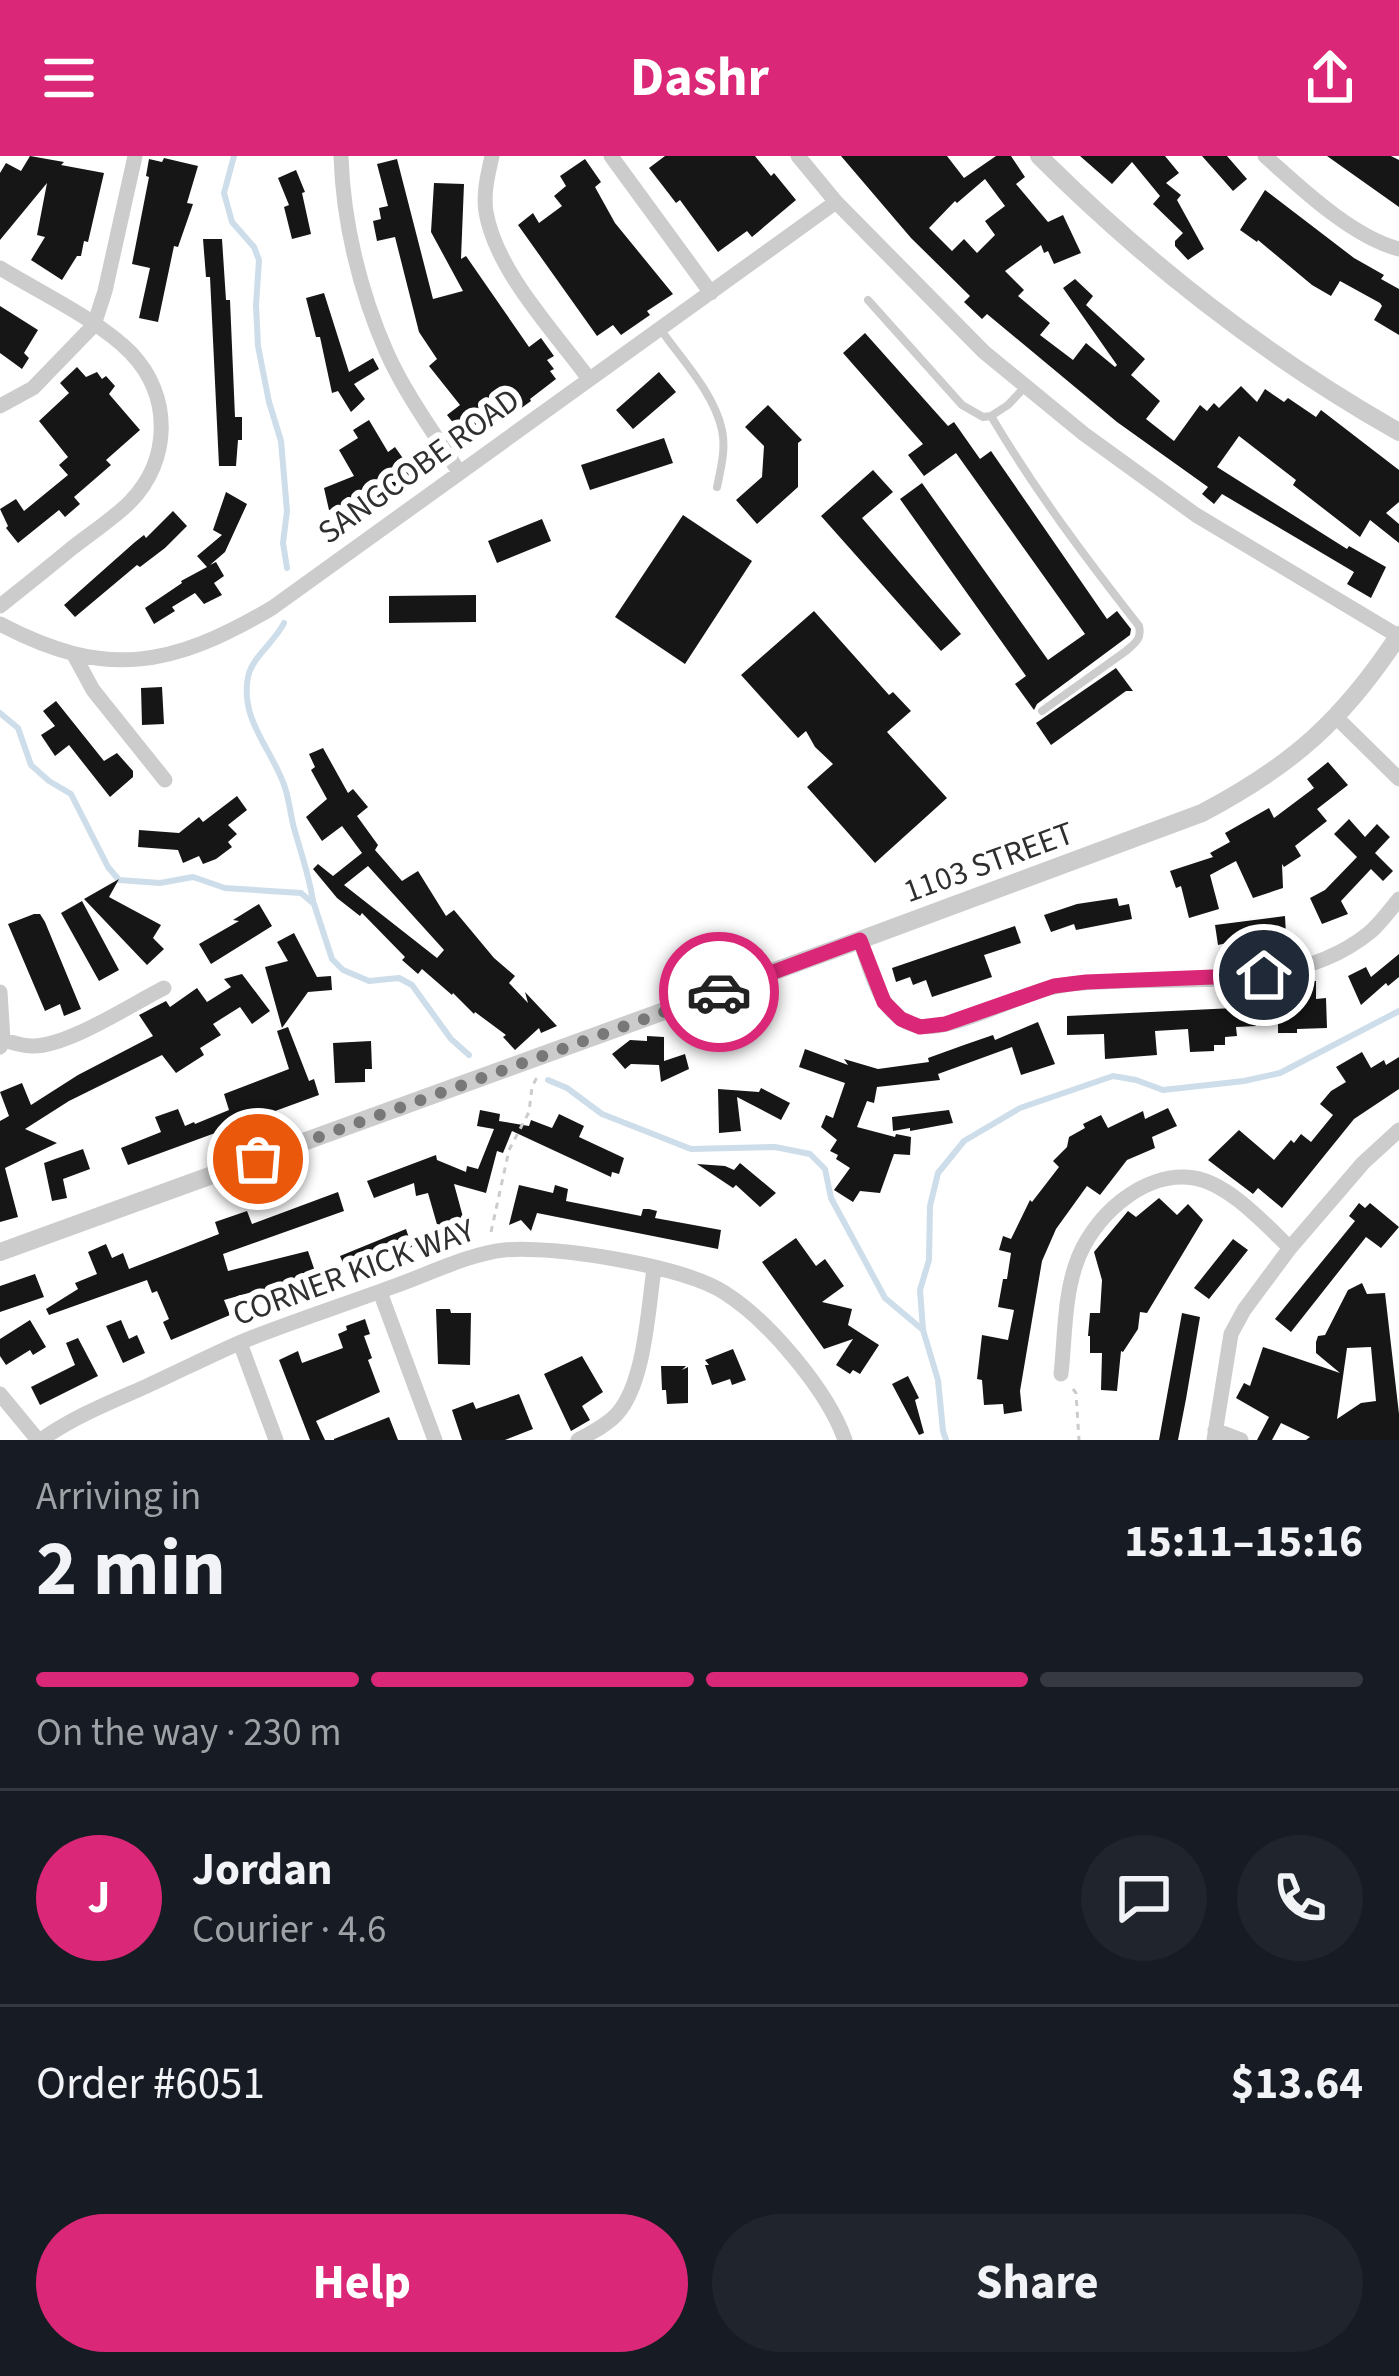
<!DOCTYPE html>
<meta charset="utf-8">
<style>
:root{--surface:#171b24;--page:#20242c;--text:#f1f3f6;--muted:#9ea1a6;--line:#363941;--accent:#db2777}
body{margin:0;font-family:"Source Sans 3",sans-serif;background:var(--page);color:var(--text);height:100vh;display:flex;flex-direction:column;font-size:45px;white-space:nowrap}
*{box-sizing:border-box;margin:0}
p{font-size:39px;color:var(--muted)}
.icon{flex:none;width:66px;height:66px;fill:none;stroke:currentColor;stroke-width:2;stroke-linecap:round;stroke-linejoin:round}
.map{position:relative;height:1284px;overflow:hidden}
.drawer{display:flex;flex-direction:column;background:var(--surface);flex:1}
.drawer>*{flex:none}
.pin{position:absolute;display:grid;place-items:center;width:102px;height:102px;color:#fff;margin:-51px;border:6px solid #fff;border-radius:50%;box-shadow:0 3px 12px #0007}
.courier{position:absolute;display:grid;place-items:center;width:120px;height:120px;margin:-60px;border:9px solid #db2777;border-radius:50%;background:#fff;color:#222;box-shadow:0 3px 15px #0007}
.summary em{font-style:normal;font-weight:700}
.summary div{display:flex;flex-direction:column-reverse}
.summary{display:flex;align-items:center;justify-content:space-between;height:204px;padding:0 36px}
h1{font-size:78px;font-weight:700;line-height:90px}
.bar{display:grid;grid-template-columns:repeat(4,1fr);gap:18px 12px;align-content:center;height:144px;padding:0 36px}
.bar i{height:15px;border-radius:9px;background:var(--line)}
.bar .active{background:var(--accent)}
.bar p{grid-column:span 4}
.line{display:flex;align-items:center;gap:30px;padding:0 36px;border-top:3px solid var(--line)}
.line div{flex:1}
.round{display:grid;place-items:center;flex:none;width:126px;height:126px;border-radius:63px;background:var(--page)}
.primary-button{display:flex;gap:24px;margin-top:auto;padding:24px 36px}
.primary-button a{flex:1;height:138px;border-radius:72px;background:var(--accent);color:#fff;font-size:48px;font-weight:700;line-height:138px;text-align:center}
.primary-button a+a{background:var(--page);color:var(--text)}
header{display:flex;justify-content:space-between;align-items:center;height:156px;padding:0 36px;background:var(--accent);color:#fff;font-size:54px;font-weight:700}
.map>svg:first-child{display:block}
</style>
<header><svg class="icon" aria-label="menu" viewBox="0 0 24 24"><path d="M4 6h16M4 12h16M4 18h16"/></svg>Dashr<svg class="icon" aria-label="share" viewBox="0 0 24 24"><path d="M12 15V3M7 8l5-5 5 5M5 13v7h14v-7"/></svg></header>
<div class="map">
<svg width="1399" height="1284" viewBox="0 0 1399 1284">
<rect width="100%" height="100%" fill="#fff"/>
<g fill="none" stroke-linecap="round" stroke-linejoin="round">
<!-- stream -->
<path stroke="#cddde9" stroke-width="6" d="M234,0L224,37L232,66L254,91L259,104L256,149L258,190L269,246L281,285L287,355L283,387L287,412
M284,467C274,487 252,501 248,521C240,562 269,590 283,626C289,640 290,657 294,672C301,697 309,719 313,745
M0,557L18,572L31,609L49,625L71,638L108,711L119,724L160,727L193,721L225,732L301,737L314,748L332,803L343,814L369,825L399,822L412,829L451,883L469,899
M548,924L567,932L602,958L691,993L775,991L810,998L825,1013L831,1042L885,1142L923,1174
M946,1284L943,1275L938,1224L923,1174L920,1134L929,1104L930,1050L938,1017L964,985L1020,952L1113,920L1136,924L1163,934L1244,925L1280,917L1399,855"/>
</g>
<!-- building -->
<path fill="#161616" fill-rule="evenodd" d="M30,0L64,6L61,9L104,17L88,86L84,85L81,100H77L62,124L31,104L45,81L37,79L47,27L0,84V17L6,7L21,15Z
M665,0H755L771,20L774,17L796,44L752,81L747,75L718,96L680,44L676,47L649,12Z
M841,0H947L964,22L996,0H1011L1025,21L1016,28L1048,66L1063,59L1081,97L1054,108L1048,95L1044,97L1041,89L1005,115L1024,134L1018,140L1050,167L1040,179L1073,204L1086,187L1115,211L1117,209L1063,132L1075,123L1093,140L1086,149L1145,203L1131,219L1160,245L1146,263L1174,285L1200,249L1207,255L1214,247L1219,252L1241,230L1257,246L1265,233L1284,246L1288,242L1316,261L1321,254L1399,314V346L1386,357L1399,368V387L1370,364L1360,381L1293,329L1296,324L1239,280L1217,311L1347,393L1349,390L1386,411L1371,442L1347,428L1354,416L1222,338L1214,348L1202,338L1208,331L1117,266L987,158L982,163L964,146L970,140L911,82ZM985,23L1005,50L985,65L995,79L977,97L964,83L952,95L929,72L955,45L957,47Z
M1080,0H1165L1179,17L1166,27L1181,39L1177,44L1204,93L1188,104L1175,90V85L1183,77L1153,48L1160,40L1132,6L1112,28Z
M1202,0H1227L1247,23L1233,35Z
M1327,0H1391L1399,4V51Z
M164,2L198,10L187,47L193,48L178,91L174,90L158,166L139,162L150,112L132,108L149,21L146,20L149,3L162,6Z
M397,3L433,143L463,135L431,76L434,27L464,28L461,103L466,100L529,191L541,182L554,200L547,204L554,213L550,215L556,223L530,243L531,245L520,253L517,249L505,258L501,252L462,278L447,259L460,249L429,210L437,203L419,176L395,81L377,85L373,65L381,63L379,52L388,50L377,8Z
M585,3L601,26L595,31L615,67L673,138L647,155L650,159L621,179L613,169L597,180L518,69L533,57L539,67L562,50L554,40L566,30L560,20Z
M296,14L305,36L302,37L311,78L292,83L284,51L289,49L278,22Z
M1265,34L1354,102L1384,119L1381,123L1399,133V179L1374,164L1382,150L1380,147L1340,125L1331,140L1312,129L1258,84L1257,86L1240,74Z
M203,83H222L226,144H230L235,261H242V284H238L236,310H219L210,121H206Z
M324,137L349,216L373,202L379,213L354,228L365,243L351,256L338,235L332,237L320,181H316L306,142Z
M0,150L38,174L24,197L29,202L22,213L0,197Z
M865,177L948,270L954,266L980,303L991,295L1107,463L1117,455L1131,473L1130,479L1037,548L1034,554L1015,528L1026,520L900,343L922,327L1048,504L1085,478L956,297L924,320L908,299L923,288L843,197Z
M77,211L86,221L97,216L102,223L106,220L115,230L109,238L140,274L106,304L111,309L74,341L80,348L65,361L59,354L18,387L6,372L8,370L0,353L16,343L24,355L68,319L59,309L68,301L39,265L69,237L60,227Z
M659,216L676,236L633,273L616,254Z
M768,249L802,284L798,287V331L757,368L736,344L762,321L764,290L745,271Z
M369,264L388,296L395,291L414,318L390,338L378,324L358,340L359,342L347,346L348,351L329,354L324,332L354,320L339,294L358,282L353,274Z
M664,282L673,307L590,334L581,309Z
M873,314L893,336L862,362L961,478L941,495L821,360Z
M226,336L247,348L225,396L210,409L216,406L224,420L214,427L222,439L204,448L195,437L172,451L175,455L154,468L145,452L182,427L181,425L207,411L197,400L222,379L213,374Z
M173,355L187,370L165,392L140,411L137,409L75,461L64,449L135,386L144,379L146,382Z
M683,359L752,405L685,508L615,461Z
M542,363L551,385L497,407L488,385Z
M476,439V466L389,467V440Z
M814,455L889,539L893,536L911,555L887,576L947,642L875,707L807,631L833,608L815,591L806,575L798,582L741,519Z
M1116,512L1133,535H1126L1051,589L1036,567Z
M162,531L164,568L142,569L141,532Z
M56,545L104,605L117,597L133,615V621L110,641L69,589L55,600L41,579L55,570L43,555Z
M323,592L348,637L353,633L368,651L357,660L378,689L375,694L402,725L418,715L446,760L454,754L494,802L515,820L509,827L528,847L525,836L557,870L541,877L539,872L515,894L503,881L506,879L475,856L474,858L453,837L452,839L422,813L418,818L402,804L405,801L362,757L360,760L337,742L313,713L318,708L333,720L362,697L342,670L322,685L306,661L327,643L311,614L315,611L309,598ZM368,710L444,794L437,802L344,729Z
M1328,606L1348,629L1317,653L1327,665L1295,690L1301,700L1284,711L1282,708L1283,732L1253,742L1236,705L1210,719L1219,753L1189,762L1181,730L1176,732L1170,715L1213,701L1210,697L1230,686L1225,677L1269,652L1274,662L1314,632L1307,623Z
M237,640L247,654L228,669L237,678L228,686L232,691L216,703L203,708L199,700L183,707L178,694L138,691L139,674L179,677L199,661L203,666Z
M1349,663L1365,681L1377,668L1390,681L1375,697L1393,715L1383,725L1371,713L1341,745L1348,758L1322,768L1310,742L1325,734L1357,701L1334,678Z
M119,723L109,741L161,769L153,782L164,793L147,809L84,743Z
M1117,742L1119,750L1129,748L1132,763L1076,774L1074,768L1051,776L1044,759L1077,748Z
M82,745L119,814L99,825L61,757Z
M259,748L272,770L211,808L199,788L239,765L233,764Z
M34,758H40L45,766L81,853L64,860L60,848L45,855L8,768Z
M1285,760L1286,779L1277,780L1279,798L1259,799L1257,787L1228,791L1227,787L1218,789L1215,769Z
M1015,770L1021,787L984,799L992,821L932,841L926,824L913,829L910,821L896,826L892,812Z
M294,777L317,821L331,820L332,834L308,836L282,872L265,811L288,805L277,786Z
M1399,798V821L1388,830L1386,827L1361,849L1348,820L1366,811L1371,821Z
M242,818L270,855L252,868L240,851L213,868L221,879L200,892L204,899L176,917L162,899L69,945L25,973L57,987L5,1012L18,1061L0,1066V965L9,960L0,936L22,927L31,949L78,919L153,880L139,859L166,845L170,851L197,832L207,846L231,831L224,823Z
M1292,825H1316V843L1326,842L1327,872L1297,873V877H1278V859L1289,858V826Z
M1255,851L1256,870L1236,871L1237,880L1225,881V889H1214V895L1190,896L1188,873L1155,875L1157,899L1105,903L1104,878L1067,879V860Z
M1038,866L1055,908L1021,919L1012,891L938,918L940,924L877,931L874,947L867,945L857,971L895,981L896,978L911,981L910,999L894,998L880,1037L860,1035L853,1046L834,1034L850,1012L836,1003L838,999L830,995L837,984L821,971L826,959L833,962L845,927L799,911L805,893L848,909L844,903L878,913L929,906L928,902L964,889L993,879L995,884Z
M288,871L309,925L314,923L319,939L128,1009L121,992L161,976L155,961L178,953L185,970L194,966L195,968L229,954L224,938L289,913L277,875Z
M647,880L664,881V905L685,898L689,913L661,926L659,909L631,908L625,913L612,898L630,884L647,885Z
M371,885L372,913H365V926L335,927L333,887Z
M1362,896L1371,912L1384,904L1386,909L1399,901V933L1354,963L1282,1052L1258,1032L1253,1038L1208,1004L1239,974L1274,1004L1291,984L1294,987L1301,978L1311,986L1333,959L1320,948L1331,935L1346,926L1336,911Z
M761,932L790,947L781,964L737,941L741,975L719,977L718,933L759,936Z
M1168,952L1177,970L1152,981L1155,992L1127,1004L1100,1039L1087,1030L1056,1073L1042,1105L1020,1235L1022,1255L1004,1258L1003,1248L984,1249L982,1224L977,1223L982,1179L1008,1184L1014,1154L998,1151L1003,1123H1007L1011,1097L999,1094L1003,1080L1011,1083L1030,1044L1032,1046L1059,1011L1053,1005L1067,991L1069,981L1085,972L1083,968L1101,959L1108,972L1143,955L1145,963Z
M480,954L500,958L499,965L529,970L531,964L552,972L559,958L584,970L579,981L624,1002L619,1018L612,1016L611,1021L512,975L503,997L497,995L486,1037L454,1028L466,1072L440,1079L428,1037L416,1040L414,1027L374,1042L367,1025L436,999L437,1004L466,1016L467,1010L478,1013L494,973L477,970Z
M949,954L953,967L910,975V972L893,975L892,961Z
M83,993L90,1013L63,1023L67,1042L52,1045L44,1007Z
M740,1007L776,1037L760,1051L736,1029L733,1032L697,1008L725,1010L734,1014Z
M519,1029L553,1037L555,1029L568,1033L566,1045L641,1060L643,1053H649L657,1055L655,1062L721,1074L718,1093L537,1057L531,1075L521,1064L509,1069Z
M338,1036L344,1055L223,1098L228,1115L308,1095L318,1124L279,1139L280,1141L257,1149L252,1136L224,1144L230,1159L171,1184L163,1166L169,1163L157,1135L152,1137L147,1124L49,1159L46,1153L78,1133L75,1127L97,1118L88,1096L106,1088L112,1102L123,1097L129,1113L219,1078L215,1066L247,1055L252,1068Z
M1159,1042L1177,1059L1188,1048L1203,1064L1147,1157L1140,1156L1138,1173L1123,1196L1121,1195L1117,1235L1101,1234L1102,1197H1090V1180H1088L1090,1157H1100L1102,1124L1094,1096L1128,1055L1136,1061Z
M1359,1047L1365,1052L1370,1047L1399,1071L1381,1092L1366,1081L1291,1176L1275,1163L1355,1065L1349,1060Z
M406,1073L412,1091L389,1097L347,1116L340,1100Z
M796,1082L816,1110L825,1103L844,1130L822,1146L852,1153L848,1169L879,1189L860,1218L853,1214L850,1218L836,1209L853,1183L824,1193L762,1106Z
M1233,1083L1248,1094L1209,1143L1194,1132Z
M35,1118L44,1141L0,1156V1130Z
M1362,1127L1367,1138L1385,1137L1399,1258V1284H1306L1310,1281L1281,1267L1272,1284H1257L1269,1261L1236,1242L1244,1227L1250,1230L1263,1191L1340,1217L1316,1197V1186L1318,1180L1325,1179L1348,1134ZM1371,1191L1376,1245L1361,1247L1337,1263L1347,1192Z
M436,1153H450L451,1157H471L470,1209L438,1208Z
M1182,1157L1200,1161L1186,1243L1178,1284H1159Z
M365,1163L370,1178L364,1180L372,1202L368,1204L380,1236L316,1265L325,1284H310L279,1204L298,1195L302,1207L343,1192L338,1178L347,1174L346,1170Z
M30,1164L46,1191L33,1199L30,1194L6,1209L0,1200V1183Z
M121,1164L129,1183L137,1179L145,1197L123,1207L106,1170Z
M78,1182L98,1220L40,1249L31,1231L75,1209L66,1187Z
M733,1193L746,1224L732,1229L730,1223L712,1229L705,1209H709L705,1204Z
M582,1200L603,1236L582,1250L590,1264L571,1275L544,1218Z
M661,1210H686L682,1214L688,1211V1247L667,1248L666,1234H662Z
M908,1220L919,1242L915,1244L924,1277L919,1279L892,1228Z
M519,1238L533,1273L505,1284H462L452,1254L473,1246L476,1253Z
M389,1261L398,1284H334V1283Z"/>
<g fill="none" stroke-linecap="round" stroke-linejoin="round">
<!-- path -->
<path stroke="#ccc" stroke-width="3" stroke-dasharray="6 6" stroke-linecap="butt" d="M491,1076L509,994L529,956L532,931L537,921
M1073,1233L1076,1237L1079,1284"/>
<!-- service -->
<path stroke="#ccc" stroke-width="8" d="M868,144L962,249L983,261L991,260L1008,249L1024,232
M661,174C682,204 714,237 722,274C726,293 721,312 717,331
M991,260C1036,336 1085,401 1139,470C1142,483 1135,487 1126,495L1042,555"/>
<!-- minor -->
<path stroke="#ccc" stroke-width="15" d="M341,0C343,66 360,136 387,197C406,239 434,277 459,316
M492,0C488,18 483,37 486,56C496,115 554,175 589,223
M611,0L711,137
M798,0L836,46L984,196L1084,278L1196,359L1398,480
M1265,0C1301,32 1352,81 1399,93
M0,112C39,136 100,165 131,197C172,240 171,304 130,346C113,363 91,377 72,392C48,412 24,431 0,450
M0,250L33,232L94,169L105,135L135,0
M0,468C106,524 172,511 272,452L836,46
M74,499L93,534L165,624
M1336,561L1399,623
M860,784C871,815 881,864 919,870C950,876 1016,840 1050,832C1073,826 1098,826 1122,825C1204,822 1301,832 1369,777C1380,768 1390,754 1399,743
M0,836L3,884L0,891
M3,884C12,886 22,890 32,890C67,891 132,848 164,832
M380,1136L435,1284
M240,1187L276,1284
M1061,1218C1065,1182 1064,1142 1076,1108C1091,1062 1143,1014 1194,1022C1228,1027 1266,1069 1290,1092
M0,1238L38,1284
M1215,1274L1241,1284
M41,1284C73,1261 111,1246 147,1230C180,1215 213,1198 246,1184C294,1165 343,1149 392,1131C424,1120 471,1097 504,1094C554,1089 684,1110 725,1137C769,1165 828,1235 845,1284
M578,1284C591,1277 607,1269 617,1258C645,1227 648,1153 654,1113
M1214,1284L1231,1178L1244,1154L1290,1092L1363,1007L1399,974"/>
<!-- tertiary -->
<path stroke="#ccc" stroke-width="18" d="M1039,0C1146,107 1267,201 1399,276
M0,1096L860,784L1202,657C1293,609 1343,564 1399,479"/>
</g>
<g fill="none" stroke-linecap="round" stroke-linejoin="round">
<!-- done -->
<path stroke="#787878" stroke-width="12" stroke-dasharray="0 21.6" d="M258,1003L719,836"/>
<!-- route -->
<path stroke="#db2777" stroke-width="15" d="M719,836L860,784L884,846L901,863L920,871L945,868L1054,830L1086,826L1264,819"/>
</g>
<g text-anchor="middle" stroke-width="12" stroke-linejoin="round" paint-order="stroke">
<!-- street labels -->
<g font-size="33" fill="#2f2f2f" stroke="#fff">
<text transform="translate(418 309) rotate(-36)" y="12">SANGCOBE ROAD</text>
<text transform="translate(988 705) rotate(-20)" y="12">1103 STREET</text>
<text transform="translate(353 1115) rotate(-20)" y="12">CORNER KICK WAY</text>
</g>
</g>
</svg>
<div class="pin" style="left:258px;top:1003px;background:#ea580c"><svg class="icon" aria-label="bag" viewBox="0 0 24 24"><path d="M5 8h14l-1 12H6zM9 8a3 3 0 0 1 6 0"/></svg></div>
<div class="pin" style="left:1264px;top:819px;background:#1f2937"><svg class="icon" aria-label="home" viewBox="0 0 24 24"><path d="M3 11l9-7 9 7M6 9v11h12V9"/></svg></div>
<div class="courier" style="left:719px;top:836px"><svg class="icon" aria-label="car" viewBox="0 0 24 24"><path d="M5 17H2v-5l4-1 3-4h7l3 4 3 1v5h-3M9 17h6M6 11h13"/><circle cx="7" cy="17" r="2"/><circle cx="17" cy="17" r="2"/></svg></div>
</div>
<section class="drawer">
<div class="summary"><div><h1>2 min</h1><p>Arriving in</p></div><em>15:11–15:16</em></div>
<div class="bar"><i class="active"></i><i class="active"></i><i class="active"></i><i></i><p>On the way · 230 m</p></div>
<div class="line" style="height:216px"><b class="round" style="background:var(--accent);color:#fff">J</b><div><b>Jordan</b><p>Courier · 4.6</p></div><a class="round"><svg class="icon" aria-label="chat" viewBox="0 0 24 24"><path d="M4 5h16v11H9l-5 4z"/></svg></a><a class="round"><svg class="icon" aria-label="phone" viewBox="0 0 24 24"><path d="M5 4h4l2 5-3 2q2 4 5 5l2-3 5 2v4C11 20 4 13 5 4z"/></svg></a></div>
<div class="line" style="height:156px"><div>Order #6051</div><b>$13.64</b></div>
<div class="primary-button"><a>Help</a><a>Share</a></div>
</section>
